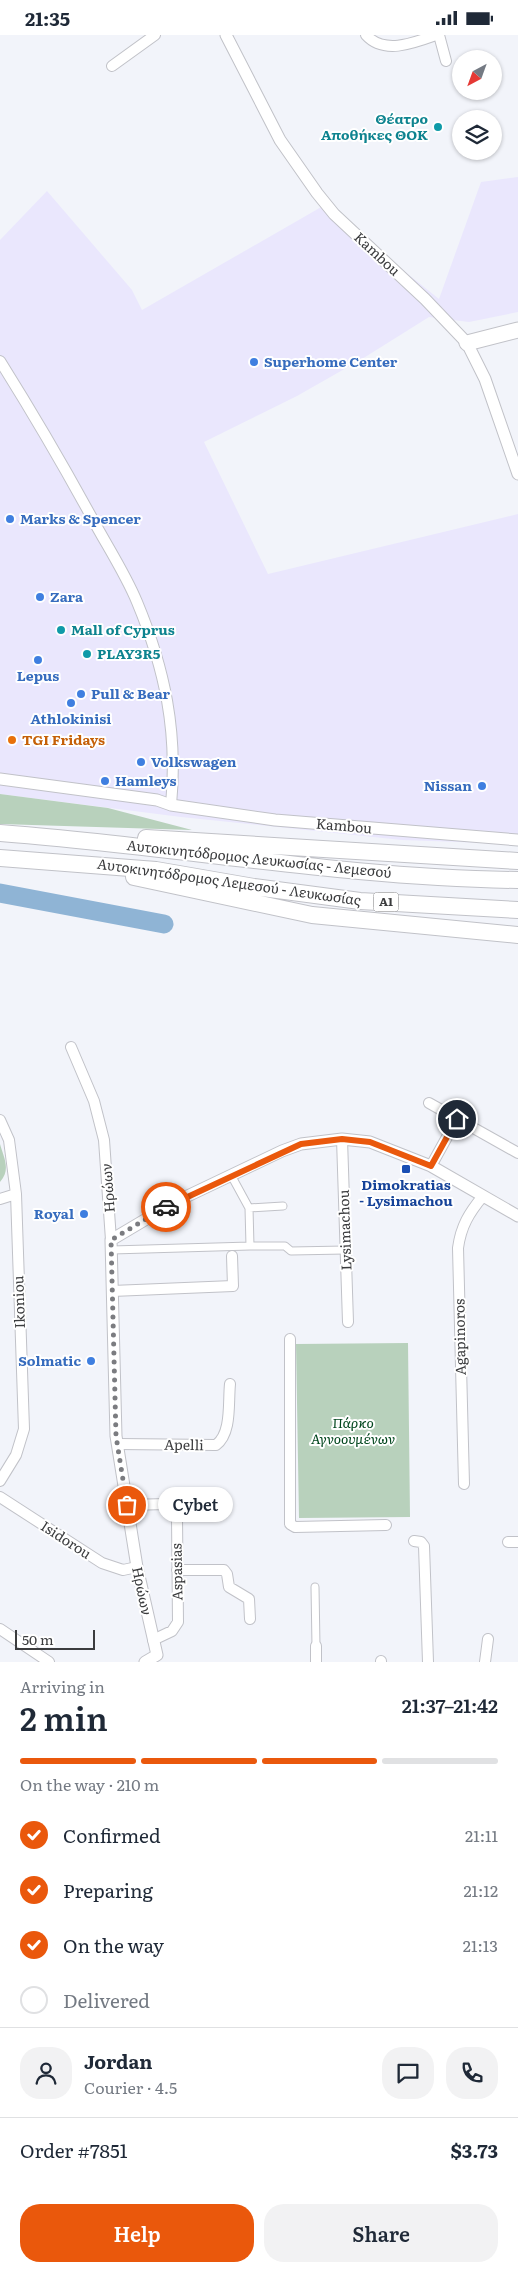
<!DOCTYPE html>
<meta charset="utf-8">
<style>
:root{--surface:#fff;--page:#f2f2f3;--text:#1f2937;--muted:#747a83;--line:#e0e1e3;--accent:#ea580c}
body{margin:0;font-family:Literata,serif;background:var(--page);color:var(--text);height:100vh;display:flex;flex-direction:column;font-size:19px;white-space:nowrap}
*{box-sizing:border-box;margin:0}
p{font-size:16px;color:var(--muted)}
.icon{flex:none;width:28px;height:28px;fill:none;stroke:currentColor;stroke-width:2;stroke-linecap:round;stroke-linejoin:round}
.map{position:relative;height:1627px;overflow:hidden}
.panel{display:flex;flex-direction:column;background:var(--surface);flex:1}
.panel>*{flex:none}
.needle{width:32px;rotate:221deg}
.controls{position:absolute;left:452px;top:15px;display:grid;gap:10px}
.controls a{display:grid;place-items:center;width:50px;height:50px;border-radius:50%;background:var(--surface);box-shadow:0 1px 4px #0004;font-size:25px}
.scale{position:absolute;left:15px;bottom:12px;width:80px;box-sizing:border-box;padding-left:5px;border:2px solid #3b3c3e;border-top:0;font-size:14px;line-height:18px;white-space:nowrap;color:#3b3c3e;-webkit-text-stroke:4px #fff;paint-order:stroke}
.pin{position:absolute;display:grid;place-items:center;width:42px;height:42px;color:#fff;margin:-21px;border:2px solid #fff;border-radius:50%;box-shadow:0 1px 5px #0007}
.courier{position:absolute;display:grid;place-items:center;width:50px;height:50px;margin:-25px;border:4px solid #ea580c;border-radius:50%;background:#fff;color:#222;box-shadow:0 1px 6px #0007}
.bubble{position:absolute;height:35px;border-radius:18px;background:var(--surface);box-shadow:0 1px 4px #0004;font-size:16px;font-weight:600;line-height:35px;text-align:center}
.summary em{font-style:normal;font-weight:600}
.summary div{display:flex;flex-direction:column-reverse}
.summary{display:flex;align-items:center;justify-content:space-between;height:85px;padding:0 20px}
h1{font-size:32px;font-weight:600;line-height:38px}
.bar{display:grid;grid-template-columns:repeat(4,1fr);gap:8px 5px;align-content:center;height:60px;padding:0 20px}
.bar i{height:6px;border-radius:4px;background:var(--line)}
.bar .selected{background:var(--accent)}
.bar p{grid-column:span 4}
.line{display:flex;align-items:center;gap:12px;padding:0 20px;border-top:1px solid var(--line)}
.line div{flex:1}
.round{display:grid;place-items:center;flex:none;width:52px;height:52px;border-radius:20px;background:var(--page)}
ol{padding:0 20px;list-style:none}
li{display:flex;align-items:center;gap:15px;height:55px}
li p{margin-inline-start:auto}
li .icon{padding:5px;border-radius:50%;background:var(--accent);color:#fff;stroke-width:4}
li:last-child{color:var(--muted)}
li i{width:28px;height:28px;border:2px solid var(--line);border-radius:50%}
.action{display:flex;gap:10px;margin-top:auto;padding:10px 20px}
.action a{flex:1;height:58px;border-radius:20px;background:var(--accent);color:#fff;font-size:20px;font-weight:600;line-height:58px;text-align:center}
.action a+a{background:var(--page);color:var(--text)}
.status{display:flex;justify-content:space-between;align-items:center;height:35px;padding:0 25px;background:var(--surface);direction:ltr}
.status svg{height:14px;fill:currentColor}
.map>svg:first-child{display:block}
</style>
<div class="status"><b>21:35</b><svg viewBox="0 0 49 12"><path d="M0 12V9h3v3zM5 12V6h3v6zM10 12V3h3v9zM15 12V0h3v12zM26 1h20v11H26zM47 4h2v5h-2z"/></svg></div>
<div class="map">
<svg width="518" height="1627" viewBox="0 0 518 1627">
<rect width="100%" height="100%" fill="#f2f4fa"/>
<!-- commercial -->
<path fill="#eae7fd" d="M518,142V277L469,287L429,282L362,324L297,361L204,407L268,539L518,479V809L402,805L181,782L0,759V205L47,156L132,255L142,275L323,171L439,264L481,147Z"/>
<!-- green -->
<path fill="#b8d1bc" d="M0,759L108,773L192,795L0,789Z
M0,1109C4,1123 11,1135 0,1147Z
M408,1308L410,1482L299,1483L296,1309Z"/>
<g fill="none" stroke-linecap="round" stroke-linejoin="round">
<!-- river -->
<path stroke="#8fb4d5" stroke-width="19" d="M0,858L164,889"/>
<defs>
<path id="pedestrian" d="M231,1140L249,1173L250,1211
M249,1173L283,1171
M112,1215L250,1211H285L291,1216L345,1215
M315,1552L316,1611"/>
<path id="minor" d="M366,0C384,20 414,8 436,0
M439,0L446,26
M112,31L155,0
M0,326C32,377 63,430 92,483C107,511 125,538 137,567C165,634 178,697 171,770
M71,1012L94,1066L104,1105L111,1205
M429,1068L518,1118
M0,1085L9,1105L16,1159L24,1394L16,1420L0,1446
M342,1104L348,1287
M431,1131L457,1084
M0,1164L16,1159
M112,1256L233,1251L232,1221
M290,1304V1489L295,1492L386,1490
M118,1409L216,1410C232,1398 228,1368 230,1349
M464,1449L458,1213C461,1191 469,1178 483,1161
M0,1462L102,1528L123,1535L137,1532
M127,1470L167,1469L174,1474L177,1482L178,1587L172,1596L153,1605
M414,1506L421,1507L424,1511L428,1627
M508,1507H518
M177,1535H224L227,1539L229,1552L249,1564L250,1584
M0,1594L49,1627
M316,1611V1627
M381,1626V1627
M485,1627L488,1604"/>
<path id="tertiary" d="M226,0L280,105L317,158L334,179L425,264L467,308L485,344L518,439
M0,744L157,765L171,770L275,785L518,805
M145,1627L157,1620L137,1532L116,1401L111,1205L175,1167L282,1116L301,1109L342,1104L370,1107L431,1131L518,1181"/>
<path id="primary" d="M467,308L518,295"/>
<path id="trunk" d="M0,798C173,811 344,843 518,845
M146,803L518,826
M0,823L156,835L254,852L360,866L518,875
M134,842L312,880L518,900"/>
</defs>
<!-- pedestrian casing -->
<use href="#pedestrian" stroke="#c1c2c8" stroke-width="9"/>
<!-- minor casing -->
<use href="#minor" stroke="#c1c2c8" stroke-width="12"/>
<!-- tertiary casing -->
<use href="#tertiary" stroke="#c1c2c8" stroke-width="13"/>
<!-- primary casing -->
<use href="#primary" stroke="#c1c2c8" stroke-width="17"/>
<!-- trunk casing -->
<use href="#trunk" stroke="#c1c2c8" stroke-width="18"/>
<!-- pedestrian -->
<use href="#pedestrian" stroke="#fff" stroke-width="7"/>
<!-- minor -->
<use href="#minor" stroke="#fff" stroke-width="10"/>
<!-- tertiary -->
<use href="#tertiary" stroke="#fff" stroke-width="11"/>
<!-- primary -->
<use href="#primary" stroke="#fff" stroke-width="15"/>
<!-- trunk -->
<use href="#trunk" stroke="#fff" stroke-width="16"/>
</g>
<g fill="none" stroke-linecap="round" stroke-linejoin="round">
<!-- done -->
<path stroke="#7b7c80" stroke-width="5" stroke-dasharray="0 9" d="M127,1470L116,1401L111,1205L166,1172"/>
<!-- route -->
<path stroke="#ea580c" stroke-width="6" d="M166,1172L301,1109L342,1104L370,1107L431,1131L457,1084"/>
</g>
<!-- markers -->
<g fill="#0f9aa8" stroke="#fff" stroke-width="2">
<circle cx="438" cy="92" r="5"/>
<circle cx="61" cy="595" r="5"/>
<circle cx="87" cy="619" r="5"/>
</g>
<g fill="#3f7fe0" stroke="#fff" stroke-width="2">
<circle cx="254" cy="327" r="5"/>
<circle cx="10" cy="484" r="5"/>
<circle cx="40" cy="562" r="5"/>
<circle cx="38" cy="625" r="5"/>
<circle cx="81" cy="659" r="5"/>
<circle cx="71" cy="668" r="5"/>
<circle cx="141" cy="727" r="5"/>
<circle cx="105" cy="746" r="5"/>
<circle cx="482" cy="751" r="5"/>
<circle cx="84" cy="1179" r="5"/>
<circle cx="91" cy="1326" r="5"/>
</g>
<circle fill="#e8710a" stroke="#fff" stroke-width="2" cx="12" cy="705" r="5"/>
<rect fill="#1a4fb4" stroke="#fff" stroke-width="2" x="401" y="1129" width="10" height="10" rx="2.5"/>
<g text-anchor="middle" stroke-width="4" stroke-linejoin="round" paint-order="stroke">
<!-- shield labels -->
<rect fill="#fff" stroke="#767678" stroke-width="1" x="373.5" y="857.5" width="25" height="19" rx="4"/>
<g font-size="12" font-weight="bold" fill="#3b3c3e">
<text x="386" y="871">A1</text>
</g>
<!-- culture labels -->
<g font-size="14" font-weight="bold" fill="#0d838f" stroke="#fff" text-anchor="start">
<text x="428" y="89" text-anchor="end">Θέατρο<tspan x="428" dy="16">Αποθήκες ΘΟΚ</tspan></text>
<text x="71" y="600">Mall of Cyprus</text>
<text x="97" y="624">PLAY3R5</text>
</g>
<!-- street labels -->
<g font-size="14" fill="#3b3c3e" stroke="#fff">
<text transform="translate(377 219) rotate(43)" y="5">Kambou</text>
<text transform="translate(344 791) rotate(5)" y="5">Kambou</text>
<text transform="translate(259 824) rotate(6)" y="5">Αυτοκινητόδρομος Λευκωσίας - Λεμεσού</text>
<text transform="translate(229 847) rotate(8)" y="5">Αυτοκινητόδρομος Λεμεσού - Λευκωσίας</text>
<text transform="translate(108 1153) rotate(-94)" y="5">Ηρώων</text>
<text transform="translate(345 1195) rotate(-92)" y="5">Lysimachou</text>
<text transform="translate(19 1267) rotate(-92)" y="5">Ikoniou</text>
<text transform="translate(460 1302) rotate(-91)" y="5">Agapinoros</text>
<text transform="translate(184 1410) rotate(1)" y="5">Apelli</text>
<text transform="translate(66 1505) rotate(33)" y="5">Isidorou</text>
<text transform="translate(177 1537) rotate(-91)" y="5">Aspasias</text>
<text transform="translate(142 1556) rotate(78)" y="5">Ηρώων</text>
</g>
<!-- shop labels -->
<g font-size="14" font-weight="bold" fill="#366cbe" stroke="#fff" text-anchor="start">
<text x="264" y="332">Superhome Center</text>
<text x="20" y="489">Marks &amp; Spencer</text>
<text x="50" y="567">Zara</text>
<text x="38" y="646" text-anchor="middle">Lepus</text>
<text x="91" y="664">Pull &amp; Bear</text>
<text x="71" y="689" text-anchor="middle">Athlokinisi</text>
<text x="151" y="732">Volkswagen</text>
<text x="115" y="751">Hamleys</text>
<text x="472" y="756" text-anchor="end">Nissan</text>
<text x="74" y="1184" text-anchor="end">Royal</text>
<text x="81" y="1331" text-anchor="end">Solmatic</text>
</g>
<!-- food labels -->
<g font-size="14" font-weight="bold" fill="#c56008" stroke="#fff" text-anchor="start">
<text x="22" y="710">TGI Fridays</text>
</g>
<!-- transit labels -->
<g font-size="14" font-weight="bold" fill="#164399" stroke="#fff">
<text x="406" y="1155">Dimokratias<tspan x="406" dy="16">- Lysimachou</tspan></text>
</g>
<!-- park labels -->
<g font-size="14" font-style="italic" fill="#01461d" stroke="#fff">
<text x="353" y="1393">Πάρκο<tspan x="353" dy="16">Αγνοουμένων</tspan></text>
</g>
</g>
</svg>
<div class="controls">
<a><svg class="needle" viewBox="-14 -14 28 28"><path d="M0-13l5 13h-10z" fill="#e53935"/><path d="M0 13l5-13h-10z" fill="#747a83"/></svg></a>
<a><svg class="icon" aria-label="layers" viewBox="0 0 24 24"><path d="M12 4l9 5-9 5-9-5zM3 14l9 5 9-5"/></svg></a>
</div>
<div class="scale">50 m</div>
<div class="pin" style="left:127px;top:1470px;background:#ea580c"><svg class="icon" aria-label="bag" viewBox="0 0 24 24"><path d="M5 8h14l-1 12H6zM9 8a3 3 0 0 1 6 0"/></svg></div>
<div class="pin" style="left:457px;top:1084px;background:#1f2937"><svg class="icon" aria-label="home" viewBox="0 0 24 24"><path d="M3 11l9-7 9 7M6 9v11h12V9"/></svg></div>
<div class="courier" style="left:166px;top:1172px"><svg class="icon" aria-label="car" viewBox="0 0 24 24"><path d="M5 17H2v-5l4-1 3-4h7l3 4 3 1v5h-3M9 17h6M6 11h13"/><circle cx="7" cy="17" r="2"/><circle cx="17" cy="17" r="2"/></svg></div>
<div class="bubble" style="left:158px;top:1452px;width:75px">Cybet</div>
</div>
<section class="panel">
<div class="summary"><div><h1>2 min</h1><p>Arriving in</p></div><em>21:37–21:42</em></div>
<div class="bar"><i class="selected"></i><i class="selected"></i><i class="selected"></i><i></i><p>On the way · 210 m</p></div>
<ol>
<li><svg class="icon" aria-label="check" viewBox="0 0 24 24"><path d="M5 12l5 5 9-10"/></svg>Confirmed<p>21:11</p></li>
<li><svg class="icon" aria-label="check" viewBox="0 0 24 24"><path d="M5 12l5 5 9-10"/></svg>Preparing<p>21:12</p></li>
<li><svg class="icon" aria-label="check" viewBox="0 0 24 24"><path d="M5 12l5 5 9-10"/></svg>On the way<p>21:13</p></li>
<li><i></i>Delivered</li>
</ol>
<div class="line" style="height:90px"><a class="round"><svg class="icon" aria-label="person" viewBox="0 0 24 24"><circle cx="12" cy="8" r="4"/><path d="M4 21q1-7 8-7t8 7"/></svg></a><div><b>Jordan</b><p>Courier · 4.5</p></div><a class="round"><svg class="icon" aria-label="chat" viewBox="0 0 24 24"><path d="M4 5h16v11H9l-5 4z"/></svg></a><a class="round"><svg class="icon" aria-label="phone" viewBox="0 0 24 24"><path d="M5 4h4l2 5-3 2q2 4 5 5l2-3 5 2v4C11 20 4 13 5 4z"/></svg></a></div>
<div class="line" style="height:65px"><div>Order #7851</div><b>$3.73</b></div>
<div class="action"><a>Help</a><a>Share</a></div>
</section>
